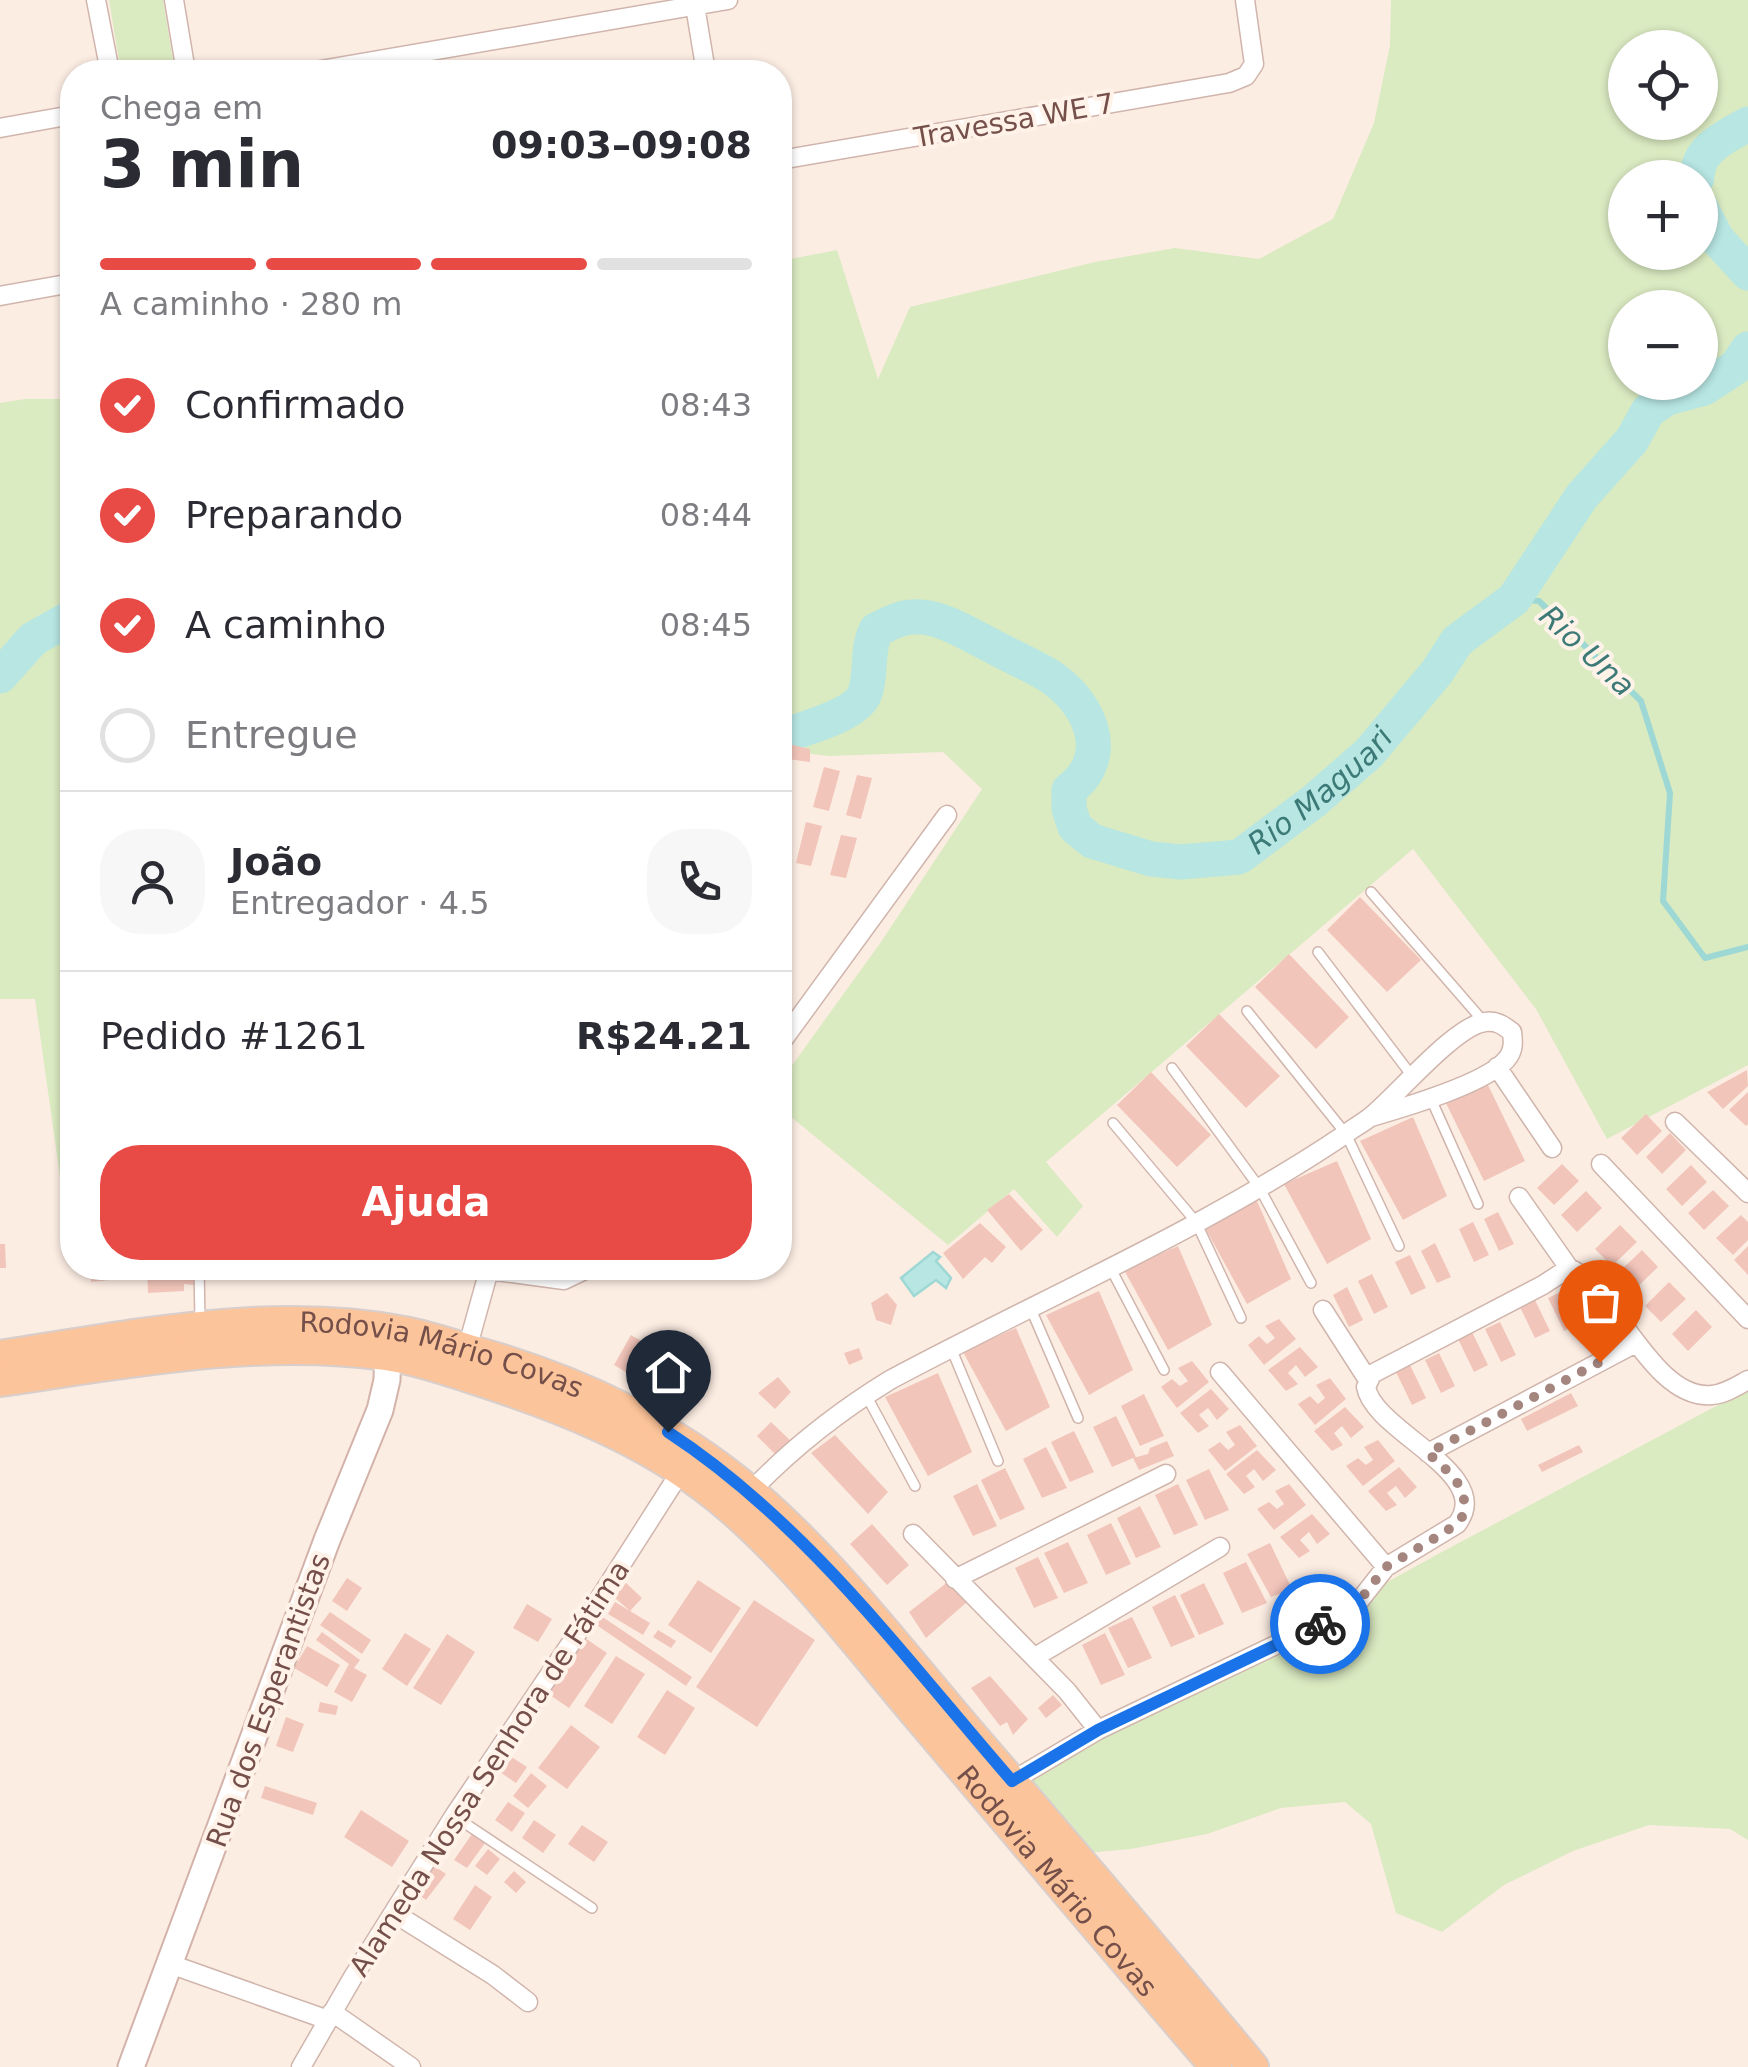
<!DOCTYPE html>
<html lang="pt">
<meta charset="utf-8">
<style>
:root{--surface:#fff;--page:#f7f7f7;--text:#2b2b33;--muted:#7c7c81;--line:#e1e1e2;--accent:#e84a46}
body{margin:0;font-family:"DejaVu Sans",sans-serif;background:var(--page);color:var(--text);height:100vh;display:flex;flex-direction:column;font-size:38px;white-space:nowrap}
*{box-sizing:border-box;margin:0}
p{font-size:32px;color:var(--muted)}
.icon{flex:none;width:55px;height:55px;fill:none;stroke:currentColor;stroke-width:2;stroke-linecap:round;stroke-linejoin:round}
.map{position:relative;flex:1;overflow:hidden}
.details{position:absolute;left:60px;top:60px;width:732px;height:1220px;display:flex;flex-direction:column;background:var(--surface);border-radius:40px;box-shadow:0 2px 8px #0004}
.details>*{flex:none}
.tools{position:absolute;left:1608px;top:30px;display:grid;gap:20px}
.tools a{display:grid;place-items:center;width:110px;height:110px;border-radius:50%;background:var(--surface);box-shadow:0 2px 8px #0004;font-size:50px}
.pin{position:absolute;display:grid;place-items:center;width:85px;height:85px;color:#fff;margin:-102px -42px;border-radius:50% 50% 50% 0;rotate:-45deg;box-shadow:0 0 10px #0007}
.pin .icon{rotate:45deg}
.courier{position:absolute;display:grid;place-items:center;width:100px;height:100px;margin:-50px;border:8px solid #1a73e8;border-radius:50%;background:#fff;color:#222;box-shadow:0 2px 12px #0007}
.overview em{font-style:normal;font-weight:600}
.overview div{display:flex;flex-direction:column-reverse}
.overview{display:flex;align-items:center;justify-content:space-between;height:170px;padding:0 40px}
h1{font-size:65px;font-weight:600;line-height:75px}
.bar{display:grid;grid-template-columns:repeat(4,1fr);gap:15px 10px;align-content:center;height:120px;padding:0 40px}
.bar i{height:12px;border-radius:8px;background:var(--line)}
.bar .selected{background:var(--accent)}
.bar p{grid-column:span 4}
.line{display:flex;align-items:center;gap:25px;padding:0 40px;border-top:2px solid var(--line)}
.line div{flex:1}
.round{display:grid;place-items:center;flex:none;width:105px;height:105px;border-radius:40px;background:var(--page)}
ol{padding:0 40px;list-style:none}
li{display:flex;align-items:center;gap:30px;height:110px}
li p{margin-inline-start:auto}
li .icon{padding:10px;border-radius:50%;background:var(--accent);color:#fff;stroke-width:4}
li:last-child{color:var(--muted)}
li i{width:55px;height:55px;border:5px solid var(--line);border-radius:50%}
.cta{display:flex;gap:20px;margin-top:auto;padding:20px 40px}
.cta a{flex:1;height:115px;border-radius:40px;background:var(--accent);color:#fff;font-size:40px;font-weight:600;line-height:115px;text-align:center}
.map>svg:first-child{display:block}
</style>
<div class="map">
<svg width="1748" height="2067" viewBox="0 0 1748 2067">
<rect width="100%" height="100%" fill="#fcede3"/>
<!-- green -->
<path fill="#daeac1" fill-rule="evenodd" d="M109,0H163L175,72H121Z
M1391,0H1748V1065L1607,1139L1536,1009L1413,849L1046,1162L1083,1206L1057,1237L1014,1189L948,1245L780,1108V1082L881,942L982,789L943,752L829,756L780,750V261L837,250L878,379L910,307L1095,262L1175,248L1259,259L1333,219L1374,123L1390,45ZM1625,48H1700V122H1625ZM1625,178H1700V252H1625ZM1625,308H1700V382H1625Z
M25,399H72V1218L62,1191L35,999H0V403Z
M1748,1389V1840L1730,1829L1649,1825L1573,1851L1504,1885L1442,1932L1396,1913L1371,1824L1345,1802L1281,1808L1207,1834L1131,1849L1085,1853L1027,1780L1440,1553Z"/>
<!-- water -->
<path fill="#b7e6e3" stroke="#9dd8d5" stroke-width="2.5" d="M933,1252L940,1257L936,1261L951,1278L946,1288L936,1280L914,1296L901,1278Z"/>
<g fill="none" stroke-linecap="round" stroke-linejoin="round">
<!-- stream -->
<path stroke="#9dd8d5" stroke-width="6" d="M1514,599L1539,601L1641,701L1670,793L1663,901L1705,958L1748,947"/>
<!-- river -->
<g stroke="#b7e6e3" stroke-width="35">
<path d="M1697,178C1697,148 1726,137 1748,124"/>
<path d="M1700,206L1717,239L1748,273"/>
<path d="M0,676L33,639L72,617"/>
<path id="s1" d="M780,737C801,729 857,716 865,693C872,673 866,651 876,630C887,625 900,617 912,617C940,615 968,634 992,646C1010,656 1030,664 1048,675C1089,701 1115,756 1069,790V809L1075,827L1092,841L1151,859L1181,862L1239,857L1314,801L1369,753L1437,672L1457,641L1514,599L1582,496L1632,440L1648,411L1667,398L1704,388L1736,367L1748,349"/>
</g>
</g>
<!-- building -->
<path fill="#f2c5ba" d="M784,743L810,749V762L780,758Z
M824,767L840,771L829,811L813,807Z
M857,775L872,778L861,819L846,815Z
M806,822L822,826L811,866L796,863Z
M841,835L857,838L846,878L830,875Z
M1360,897L1421,960L1387,992L1327,930Z
M1289,954L1349,1017L1316,1049L1255,987Z
M1219,1014L1280,1076L1246,1108L1186,1046Z
M1747,1070L1748,1086L1723,1109L1707,1092Z
M1151,1072L1211,1135L1177,1167L1117,1105Z
M1486,1081L1525,1161L1484,1181L1445,1101Z
M1748,1092V1124L1746,1126L1729,1110Z
M1646,1114L1662,1131L1637,1155L1621,1138Z
M1413,1117L1447,1196L1403,1220L1360,1141Z
M1670,1133L1686,1150L1662,1174L1646,1157Z
M1337,1161L1371,1239L1327,1264L1284,1184Z
M1562,1164L1579,1181L1554,1205L1537,1188Z
M1691,1165L1707,1182L1682,1206L1666,1189Z
M1713,1190L1729,1206L1704,1230L1688,1213Z
M1586,1191L1602,1208L1577,1232L1561,1215Z
M1009,1194L1043,1230L1021,1251L987,1210Z
M1257,1201L1291,1279L1247,1304L1203,1224Z
M1498,1212L1514,1244L1499,1251L1484,1219Z
M1741,1215L1748,1222V1240L1733,1255L1716,1238Z
M1473,1222L1489,1255L1474,1262L1459,1229Z
M980,1223L1006,1247L992,1263L985,1257L963,1279L943,1253Z
M1620,1225L1637,1242L1612,1266L1595,1249Z
M1435,1243L1451,1277L1437,1283L1421,1251Z
M0,1244H5L6,1268H0Z
M1178,1246L1212,1325L1168,1350L1124,1270Z
M1748,1246V1275L1734,1260Z
M1642,1250L1658,1267L1633,1291L1617,1274Z
M1410,1255L1426,1288L1411,1295L1395,1262Z
M91,1268H104V1270L145,1268V1276L91,1282Z
M147,1268H160L161,1276L194,1275V1285L184,1284V1291L148,1293Z
M1372,1274L1388,1307L1374,1314L1358,1281Z
M1669,1282L1686,1299L1661,1322L1645,1306Z
M1347,1287L1363,1320L1349,1327L1333,1295Z
M1099,1291L1133,1370L1089,1395L1046,1315Z
M1563,1291L1579,1324L1564,1331L1548,1298Z
M887,1293L897,1305L891,1325L876,1320L871,1303Z
M1534,1298L1550,1331L1535,1338L1519,1305Z
M1696,1310L1712,1327L1688,1351L1672,1334Z
M1279,1319L1296,1339L1264,1365L1248,1345L1259,1336L1267,1344L1275,1338L1265,1326Z
M1500,1322L1516,1355L1501,1362L1485,1329Z
M1016,1328L1050,1407L1006,1431L963,1352Z
M1472,1332L1488,1365L1474,1372L1458,1339Z
M631,1335L696,1373L683,1406L614,1365Z
M1300,1347L1318,1367L1305,1377L1296,1365L1288,1373L1298,1384L1286,1391L1268,1370Z
M859,1348L863,1359L849,1365L844,1353Z
M1439,1353L1455,1386L1441,1393L1425,1360Z
M1192,1361L1209,1382L1177,1408L1161,1387L1172,1379L1180,1386L1188,1381L1178,1368Z
M1410,1365L1426,1398L1412,1405L1396,1372Z
M938,1373L972,1452L928,1476L885,1397Z
M778,1377L791,1392L775,1409L758,1393Z
M1330,1378L1346,1399L1315,1425L1298,1404L1310,1396L1318,1404L1325,1398L1316,1385Z
M1211,1389L1229,1409L1217,1420L1208,1408L1199,1415L1209,1426L1198,1433L1180,1413Z
M1571,1393L1578,1406L1527,1431L1521,1419Z
M1144,1394L1164,1436L1140,1446L1121,1406Z
M1345,1407L1364,1427L1351,1438L1342,1426L1334,1433L1343,1445L1332,1451L1314,1431Z
M1116,1416L1136,1457L1133,1458L1148,1454L1150,1448L1167,1441L1174,1456L1139,1470L1133,1458L1112,1467L1093,1427Z
M771,1422L793,1443L778,1457L757,1436Z
M1240,1425L1257,1446L1225,1471L1208,1450L1220,1442L1228,1450L1235,1445L1226,1432Z
M1074,1431L1094,1472L1070,1482L1051,1442Z
M835,1435L888,1492L868,1514L811,1453Z
M1378,1440L1395,1461L1363,1486L1346,1466L1358,1458L1366,1465L1373,1460L1364,1447Z
M1579,1445L1583,1452L1542,1472L1538,1465Z
M1046,1447L1067,1488L1042,1498L1023,1459Z
M1257,1450L1276,1470L1263,1481L1254,1469L1246,1476L1255,1487L1244,1494L1226,1474Z
M1399,1467L1417,1487L1405,1498L1396,1486L1387,1493L1397,1505L1386,1511L1368,1491Z
M1005,1468L1025,1509L1000,1520L981,1480Z
M1209,1469L1229,1510L1205,1520L1186,1480Z
M977,1484L997,1526L973,1536L953,1496Z
M1178,1484L1198,1525L1174,1535L1155,1495Z
M1289,1484L1306,1505L1274,1530L1257,1509L1269,1502L1277,1509L1284,1504L1275,1491Z
M1140,1506L1161,1547L1136,1558L1117,1518Z
M1312,1514L1330,1534L1317,1544L1309,1532L1300,1540L1310,1551L1299,1558L1280,1537Z
M1111,1523L1131,1564L1106,1575L1087,1535Z
M872,1524L909,1565L887,1585L850,1544Z
M1068,1542L1088,1583L1064,1593L1044,1553Z
M1270,1543L1292,1589L1271,1597L1247,1554Z
M1038,1557L1058,1598L1034,1608L1015,1568Z
M1246,1562L1267,1603L1242,1613L1223,1573Z
M347,1578L362,1588L347,1611L332,1601Z
M698,1580L741,1608L711,1653L668,1625Z
M949,1581L967,1602L926,1638L909,1612Z
M626,1583L642,1598L630,1611L650,1623L643,1635L608,1614L615,1602L630,1611L614,1597Z
M1204,1583L1224,1624L1199,1635L1180,1595Z
M1175,1595L1195,1637L1171,1647L1152,1607Z
M754,1600L815,1640L757,1727L696,1687Z
M527,1604L552,1619L538,1642L513,1628Z
M330,1612L371,1640L362,1654L320,1625Z
M601,1616L692,1677L686,1686L595,1624Z
M1132,1617L1152,1658L1128,1668L1108,1628Z
M658,1630L676,1641L671,1648L653,1637Z
M322,1632L360,1660L354,1668L367,1675L352,1702L334,1692L349,1664L316,1640Z
M405,1633L431,1649L407,1686L382,1669Z
M1105,1633L1125,1675L1101,1685L1082,1645Z
M447,1634L475,1652L441,1705L413,1688Z
M585,1638L607,1653L569,1708L547,1693Z
M307,1646L340,1665L327,1687L294,1668Z
M616,1656L645,1674L612,1724L584,1706Z
M990,1676L1028,1719L1013,1735L1007,1722L1000,1726L971,1688Z
M667,1690L695,1708L665,1755L637,1737Z
M1053,1695L1062,1705L1046,1718L1038,1708Z
M320,1702L338,1706L336,1715L318,1712Z
M286,1717L304,1724L293,1752L276,1746Z
M571,1725L600,1747L567,1789L538,1768Z
M507,1754L527,1767L516,1783L497,1770Z
M531,1773L547,1786L528,1808L513,1796Z
M265,1786L317,1803L313,1815L261,1798Z
M508,1802L525,1813L512,1832L495,1820Z
M361,1810L409,1841L392,1867L344,1837Z
M534,1820L556,1835L543,1853L522,1838Z
M582,1825L608,1842L594,1862L568,1844Z
M472,1834L485,1843L467,1868L454,1860Z
M488,1849L500,1859L487,1875L475,1866Z
M430,1863L446,1874L426,1900L410,1889Z
M514,1871L526,1882L516,1893L504,1882Z
M475,1885L492,1897L470,1930L453,1919Z"/>
<g fill="none" stroke-linecap="round" stroke-linejoin="round">
<defs>
<path id="service" d="M1371,892L1484,1022
M1318,952L1412,1076
M1247,1011L1346,1134L1399,1246
M1172,1068L1259,1187L1311,1283
M1431,1099L1478,1204
M1113,1123L1196,1222L1241,1318
M199,1268L200,1320
M1111,1269L1164,1370
M1030,1307L1078,1418
M951,1348L998,1461
M866,1395L915,1486
M454,1816L592,1908"/>
<path id="minor" d="M96,0L110,72
M174,0L186,72
M694,0L706,72
M309,72L728,0
M0,128L72,115
M780,160L1229,83L1246,76L1254,64L1245,0
M0,296L72,283
M780,1044L947,815
M1497,1067L1552,1148
M1675,1122L1748,1193
M1601,1164L1748,1319
M1519,1197L1569,1268
M489,1270L564,1280L589,1268
M1323,1310L1368,1380
M467,1349L489,1270L483,1268
M1220,1372L1386,1567L1457,1524C1496,1473 1374,1432 1366,1387L1372,1374L1543,1285L1569,1268C1614,1287 1652,1401 1712,1395C1725,1394 1737,1386 1748,1380
M1428,1453L1634,1344
M750,1492C792,1448 838,1412 890,1380C1041,1299 1201,1231 1344,1135C1352,1129 1361,1124 1369,1118C1396,1097 1454,1026 1485,1022C1497,1020 1504,1026 1512,1032C1513,1041 1514,1048 1509,1056C1493,1082 1402,1108 1371,1117
M913,1534L1067,1691L1098,1730
M955,1579L1166,1474
M1035,1657L1220,1547
M1012,1781L1098,1730L1332,1618L1360,1600L1386,1567
M394,1913L493,1975L528,2002
M170,1964L328,2020
M332,2012L411,2067
M301,2067L353,1977L454,1816L573,1640L681,1471"/>
<path id="secondary" d="M131,2067L327,1540L380,1410L387,1380L388,1339"/>
<g id="primary">
<path id="s2" d="M0,1356C131,1336 272,1306 404,1332C427,1336 450,1344 472,1351C579,1381 676,1426 761,1501C838,1569 903,1655 970,1733C1065,1843 1160,1955 1253,2067"/>
<path id="s3" d="M0,1381C125,1363 258,1337 385,1355C414,1359 444,1369 472,1378C559,1406 645,1439 717,1497C788,1554 857,1644 916,1714C1016,1832 1115,1950 1216,2067"/>
</g>
</defs>
<!-- service casing -->
<use href="#service" stroke="#d0b5ac" stroke-width="12"/>
<!-- minor casing -->
<use href="#minor" stroke="#d0b5ac" stroke-width="21"/>
<!-- secondary casing -->
<use href="#secondary" stroke="#d3b3a9" stroke-width="29"/>
<!-- primary casing -->
<use href="#primary" stroke="#d8cecc" stroke-width="34"/>
<!-- service -->
<use href="#service" stroke="#fff" stroke-width="9"/>
<!-- minor -->
<use href="#minor" stroke="#fff" stroke-width="18"/>
<!-- secondary -->
<use href="#secondary" stroke="#fff" stroke-width="25"/>
<!-- primary -->
<use href="#primary" stroke="#fcc49a" stroke-width="30"/>
</g>
<g fill="none" stroke-linecap="round" stroke-linejoin="round">
<!-- done -->
<path stroke="#a4867f" stroke-width="10" stroke-dasharray="0 18" d="M1320,1624L1360,1600L1386,1567L1447,1531L1463,1516C1470,1486 1448,1472 1428,1453L1600,1362"/>
<!-- route -->
<path stroke="#1a73e8" stroke-width="12" d="M668,1432C806,1522 905,1658 1012,1781L1098,1730L1320,1624"/>
</g>
<g text-anchor="middle" stroke-width="8" stroke-linejoin="round" paint-order="stroke">
<!-- street labels -->
<g font-size="28" fill="#754f49" stroke="#fff2e9">
<text transform="translate(1014 120) rotate(-10)" y="10">Travessa WE 7</text>
<text dy="10" stroke="none"><textPath href="#s2" startOffset="448">Rodovia Mário Covas</textPath></text>
<text transform="translate(268 1700) rotate(-70)" y="10">Rua dos Esperantistas</text>
<text transform="translate(489 1768) rotate(-57)" y="10">Alameda Nossa Senhora de Fátima</text>
<text dy="10" stroke="none"><textPath href="#s3" startOffset="1265">Rodovia Mário Covas</textPath></text>
</g>
<!-- water labels -->
<g font-size="30" font-style="italic" fill="#3c7a78" stroke="#fff2e9">
<text transform="translate(1587 651) rotate(43)" y="10">Rio Una</text>
<text dy="10" stroke="none"><textPath href="#s1" startOffset="805">Rio Maguari</textPath></text>
</g>
</g>
</svg>
<div class="tools">
<a><svg class="icon" aria-label="locate" viewBox="0 0 24 24"><circle cx="12" cy="12" r="6"/><path d="M12 2v4M12 18v4M2 12h4M18 12h4"/></svg></a>
<a>+</a>
<a>−</a>
</div>
<div class="pin" style="left:1600px;top:1362px;background:#ea580c"><svg class="icon" aria-label="bag" viewBox="0 0 24 24"><path d="M5 8h14l-1 12H6zM9 8a3 3 0 0 1 6 0"/></svg></div>
<div class="pin" style="left:668px;top:1432px;background:#1f2937"><svg class="icon" aria-label="home" viewBox="0 0 24 24"><path d="M3 11l9-7 9 7M6 9v11h12V9"/></svg></div>
<div class="courier" style="left:1320px;top:1624px"><svg class="icon" aria-label="bike" viewBox="0 0 24 24"><circle cx="6" cy="16" r="4"/><circle cx="18" cy="16" r="4"/><path d="M6 16l4-8h5l3 8M10 8l3 8H6M13 5h3"/></svg></div>
<section class="details">
<div class="overview"><div><h1>3 min</h1><p>Chega em</p></div><em>09:03–09:08</em></div>
<div class="bar"><i class="selected"></i><i class="selected"></i><i class="selected"></i><i></i><p>A caminho · 280 m</p></div>
<ol>
<li><svg class="icon" aria-label="check" viewBox="0 0 24 24"><path d="M5 12l5 5 9-10"/></svg>Confirmado<p>08:43</p></li>
<li><svg class="icon" aria-label="check" viewBox="0 0 24 24"><path d="M5 12l5 5 9-10"/></svg>Preparando<p>08:44</p></li>
<li><svg class="icon" aria-label="check" viewBox="0 0 24 24"><path d="M5 12l5 5 9-10"/></svg>A caminho<p>08:45</p></li>
<li><i></i>Entregue</li>
</ol>
<div class="line" style="height:180px"><a class="round"><svg class="icon" aria-label="person" viewBox="0 0 24 24"><circle cx="12" cy="8" r="4"/><path d="M4 21q1-7 8-7t8 7"/></svg></a><div><b>João</b><p>Entregador · 4.5</p></div><a class="round"><svg class="icon" aria-label="phone" viewBox="0 0 24 24"><path d="M5 4h4l2 5-3 2q2 4 5 5l2-3 5 2v4C11 20 4 13 5 4z"/></svg></a></div>
<div class="line" style="height:130px"><div>Pedido #1261</div><b>R$24.21</b></div>
<div class="cta"><a>Ajuda</a></div>
</section>
</div>
